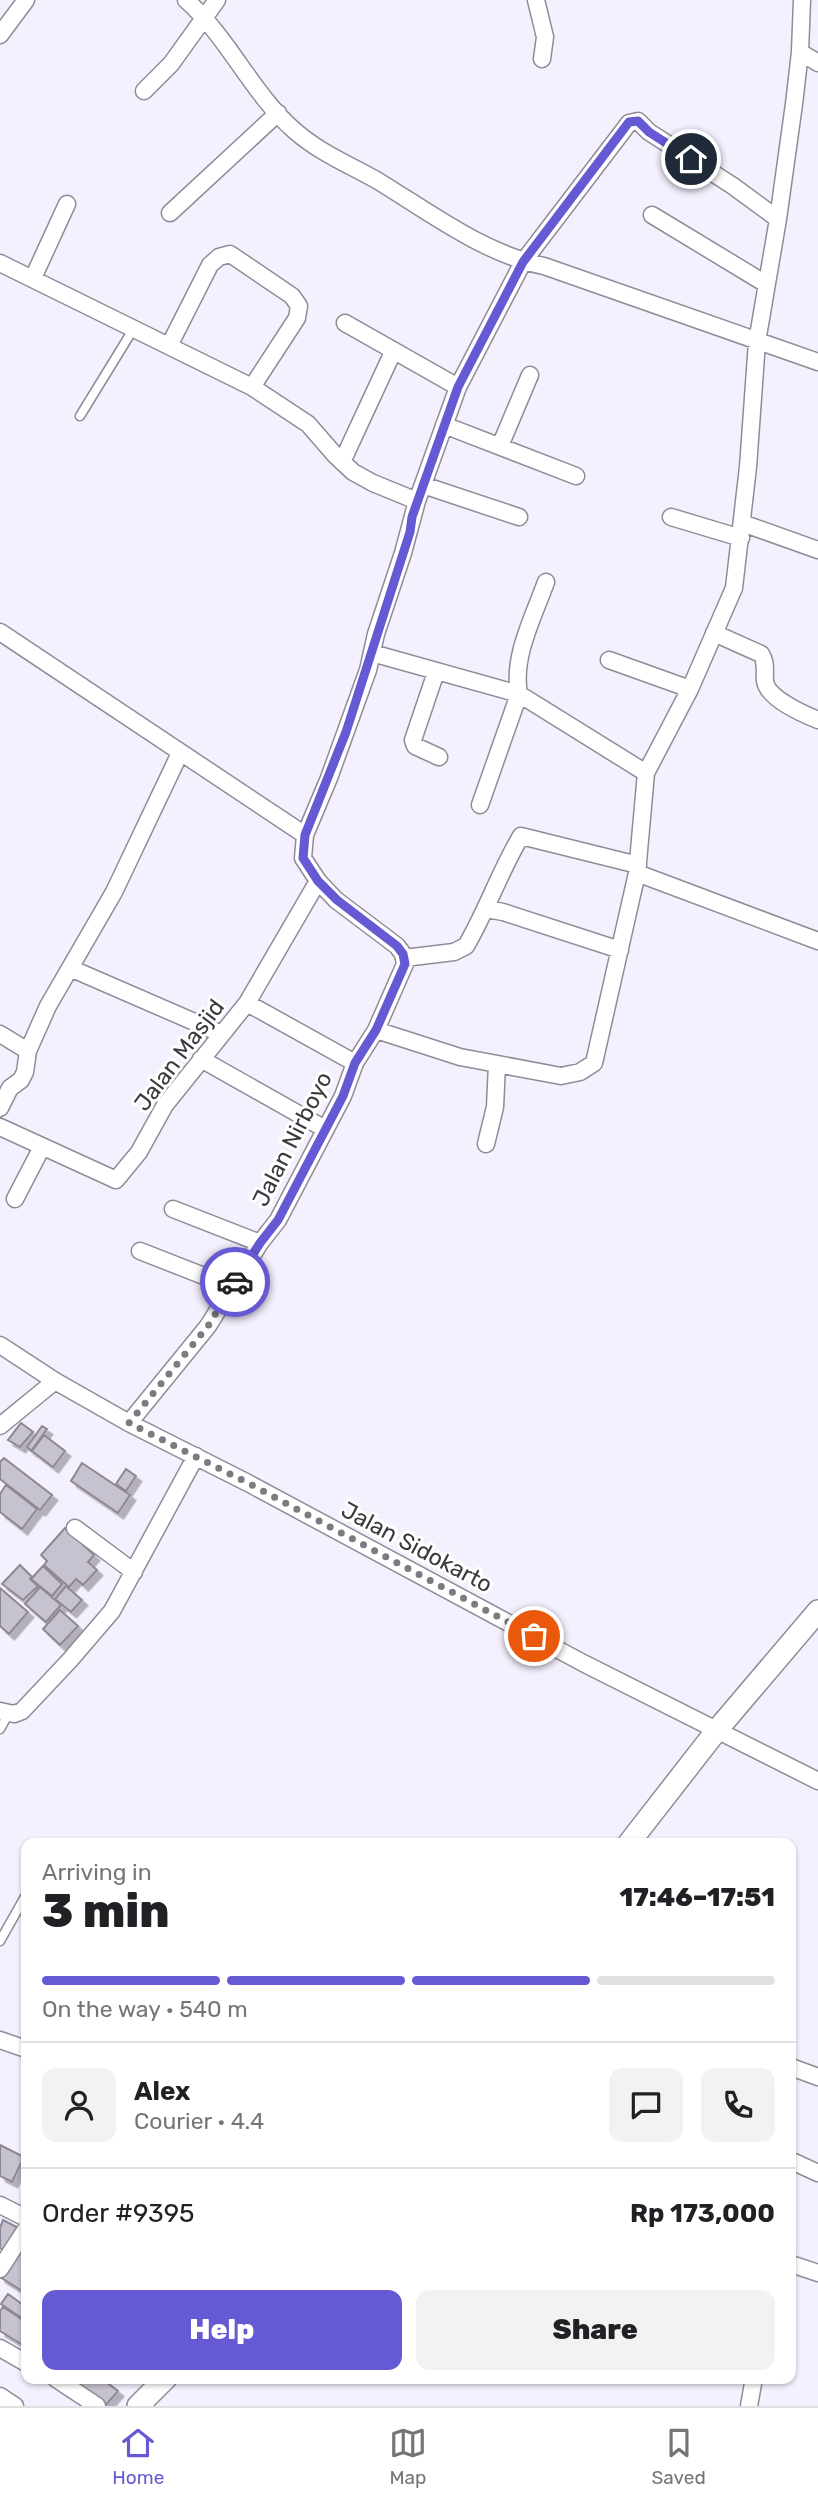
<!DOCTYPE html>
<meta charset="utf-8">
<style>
:root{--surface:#fff;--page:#f2f2f2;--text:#202124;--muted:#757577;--line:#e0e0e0;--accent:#655ad4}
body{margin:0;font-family:Rubik,sans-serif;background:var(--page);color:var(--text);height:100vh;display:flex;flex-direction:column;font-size:26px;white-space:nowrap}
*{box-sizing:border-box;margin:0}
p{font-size:23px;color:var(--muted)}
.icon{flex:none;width:38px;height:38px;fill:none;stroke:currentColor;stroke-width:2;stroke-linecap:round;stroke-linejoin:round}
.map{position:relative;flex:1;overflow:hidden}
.sheet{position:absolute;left:21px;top:1838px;width:775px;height:546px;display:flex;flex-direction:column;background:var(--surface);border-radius:14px;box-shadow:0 2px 5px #0004}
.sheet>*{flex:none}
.pin{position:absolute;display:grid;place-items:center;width:60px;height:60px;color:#fff;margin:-30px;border:4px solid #fff;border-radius:50%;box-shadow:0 2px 7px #0007}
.courier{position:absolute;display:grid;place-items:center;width:70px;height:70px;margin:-35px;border:5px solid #655ad4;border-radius:50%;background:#fff;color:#222;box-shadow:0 2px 9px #0007}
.overview em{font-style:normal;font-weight:800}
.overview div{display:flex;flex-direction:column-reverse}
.overview{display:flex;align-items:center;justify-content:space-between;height:119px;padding:0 21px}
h1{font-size:46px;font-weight:800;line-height:52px}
.bar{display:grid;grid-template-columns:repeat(4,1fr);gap:10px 7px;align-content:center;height:84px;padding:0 21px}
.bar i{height:9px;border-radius:5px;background:var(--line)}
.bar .active{background:var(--accent)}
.bar p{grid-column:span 4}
.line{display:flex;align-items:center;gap:18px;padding:0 21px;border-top:2px solid var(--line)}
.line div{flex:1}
.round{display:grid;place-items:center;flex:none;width:74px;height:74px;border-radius:14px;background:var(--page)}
.primary-button{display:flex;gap:14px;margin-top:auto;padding:14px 21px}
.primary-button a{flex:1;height:80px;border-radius:14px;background:var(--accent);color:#fff;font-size:28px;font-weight:800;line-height:80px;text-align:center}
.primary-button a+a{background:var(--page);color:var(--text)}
.dock{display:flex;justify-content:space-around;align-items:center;height:98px;border-top:2px solid var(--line);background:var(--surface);font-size:19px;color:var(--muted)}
.dock a{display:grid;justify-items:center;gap:4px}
.dock .active{color:var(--accent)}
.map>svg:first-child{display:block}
</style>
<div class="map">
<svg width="818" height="2406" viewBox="0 0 818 2406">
<defs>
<filter id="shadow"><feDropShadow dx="5.5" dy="5.5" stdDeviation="0" flood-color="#0004"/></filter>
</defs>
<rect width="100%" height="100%" fill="#f5f0fe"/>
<!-- building -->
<path fill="#c7c2cf" stroke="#8d8894" stroke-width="2" filter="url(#shadow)" d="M21,1423L33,1432L20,1447L8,1440Z
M42,1426L47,1429L31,1451L27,1447Z
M44,1435L65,1451L53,1467L32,1451Z
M4,1458L52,1495L40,1510L0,1479V1462Z
M82,1463L130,1495L118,1513L71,1481Z
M126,1469L136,1476L126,1491L116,1484Z
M6,1485L37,1509L22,1529L0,1512V1494Z
M65,1528L94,1555L88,1562L97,1570L83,1585L76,1579L69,1587L44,1565L47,1561L41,1555Z
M20,1565L32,1577L30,1579L38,1586L23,1600L2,1584Z
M43,1566L62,1584L52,1596L31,1579Z
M66,1586L82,1600L71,1612L55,1599Z
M40,1587L61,1605L46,1622L25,1604Z
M0,1588L28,1612L9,1634L0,1626Z
M60,1610L78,1626L60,1645L43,1629Z
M0,2145L24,2157L12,2182L0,2176Z
M3,2220L22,2230L9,2253L0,2248V2228Z
M21,2244L26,2247V2285L22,2291L0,2277Z
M8,2294L26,2307V2321L1,2304Z
M3,2307L26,2322V2336L21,2344L0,2331V2311Z
M72,2378H101L118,2391L105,2406L69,2382Z"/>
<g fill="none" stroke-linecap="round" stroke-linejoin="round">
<defs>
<path id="service" d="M80,416L134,328
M0,1729L9,1713
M0,1941L26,1895"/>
<path id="minor" d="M186,0C229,38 252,94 295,131C320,153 350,165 378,181C429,212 484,254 544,266L818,362
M536,0L545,37L542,59
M0,35L26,0
M800,52L818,63
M144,91L171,64L217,0
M170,213L278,113
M652,215L766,284
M0,263L252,387L308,424L335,455L353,472L373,483L417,501L403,553L376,634L368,670L329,778L305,835L303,858L318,881L336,900L397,946L403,954L405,964L376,1030L355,1063L343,1096L278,1220L260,1243L208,1326L129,1423
M33,278L67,204
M345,323L458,387
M169,346L210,265L219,257L230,254L292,296L299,306L297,318L252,387
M444,425L576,476
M500,446L530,375
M342,462L393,352
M423,485L519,517
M417,501L458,387L523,262L629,123L638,121L649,132L733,186L778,219
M671,517L741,538
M742,523L818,550
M0,632L305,835
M714,633L761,654C767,663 764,671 765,681C767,698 803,714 818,720
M372,653L519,694L646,773
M609,660L690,689
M436,672L413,740L415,746L439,757
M480,805L519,694C512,657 533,618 546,582
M637,873L818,941
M486,909L503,912L620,950
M404,958L454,952L466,946C487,910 500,871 521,836L638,865
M70,968L222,1034
M247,1003L355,1063
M376,1030L460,1057L561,1076L580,1072L594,1063L637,873L646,773L690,689L734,588L748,467L757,342L778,219L794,104L800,52L802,0
M0,1034L28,1051
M201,1059L325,1129
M0,1108L10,1088L21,1080L25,1072L28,1051L48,1006L114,892L180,753
M0,1127L116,1180L139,1152L165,1105L247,1003L318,881
M486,1144L495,1107L497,1064
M15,1199L42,1147
M173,1209L260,1243
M140,1251L232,1287
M0,1345L55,1381L129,1423L248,1483L583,1663L818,1781
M0,1426L55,1381
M75,1528L134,1572
M0,1711L14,1714L22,1711L70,1660L112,1611L196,1456
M0,2040L26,2049
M791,2067L818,2077
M794,2162L818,2173
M0,2205L26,2218
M791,2264L818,2273
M0,2269L26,2229
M0,2348L26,2363
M55,2378L97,2406
M0,2396L15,2406
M749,2406L754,2378"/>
<path id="secondary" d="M629,1843L717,1730L818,1611
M138,2406L166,2378"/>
</defs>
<!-- service casing -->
<use href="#service" stroke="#908b98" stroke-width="11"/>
<!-- minor casing -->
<use href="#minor" stroke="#908b98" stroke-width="19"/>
<!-- secondary casing -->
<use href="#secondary" stroke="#908b98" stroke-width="24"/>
<!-- service -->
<use href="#service" stroke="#fff" stroke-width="8"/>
<!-- minor -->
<use href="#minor" stroke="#fff" stroke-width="16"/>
<!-- secondary -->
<use href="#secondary" stroke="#fff" stroke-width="21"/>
</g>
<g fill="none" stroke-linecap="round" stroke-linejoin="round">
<!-- done -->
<path stroke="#7d7a82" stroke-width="7" stroke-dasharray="0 12.6" d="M235,1282L208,1326L129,1423L248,1483L534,1636"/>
<!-- route -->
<path stroke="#655ad4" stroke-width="9" d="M235,1282L260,1243L278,1220L343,1096L355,1063L376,1030L405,964L403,954L397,946L337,900L318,881L303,858L305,835L346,732L410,532L412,517L458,387L523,262L629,122L638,121L649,132L691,159"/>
</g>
<g text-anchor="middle" stroke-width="6" stroke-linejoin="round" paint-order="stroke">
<!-- street labels -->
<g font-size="23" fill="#3c3a3f" stroke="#fff">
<text transform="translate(179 1055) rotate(-53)" y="8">Jalan Masjid</text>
<text transform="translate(292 1139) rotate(-63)" y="8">Jalan Nirboyo</text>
<text transform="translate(417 1547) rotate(28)" y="8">Jalan Sidokarto</text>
</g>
</g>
</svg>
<div class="pin" style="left:534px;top:1636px;background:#ea580c"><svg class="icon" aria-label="bag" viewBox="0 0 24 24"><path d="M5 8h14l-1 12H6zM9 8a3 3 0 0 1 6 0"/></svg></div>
<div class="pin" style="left:691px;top:159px;background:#1f2937"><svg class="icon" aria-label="home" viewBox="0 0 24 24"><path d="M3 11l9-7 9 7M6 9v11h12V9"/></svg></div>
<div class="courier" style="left:235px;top:1282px"><svg class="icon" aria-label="car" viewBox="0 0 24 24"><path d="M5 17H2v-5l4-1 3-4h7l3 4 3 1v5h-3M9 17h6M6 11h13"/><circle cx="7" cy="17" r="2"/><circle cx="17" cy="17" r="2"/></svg></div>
<section class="sheet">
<div class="overview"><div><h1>3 min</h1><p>Arriving in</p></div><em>17:46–17:51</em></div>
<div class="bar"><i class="active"></i><i class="active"></i><i class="active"></i><i></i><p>On the way · 540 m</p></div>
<div class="line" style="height:126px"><a class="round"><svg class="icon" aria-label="person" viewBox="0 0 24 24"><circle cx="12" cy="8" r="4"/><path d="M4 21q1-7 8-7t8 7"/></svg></a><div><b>Alex</b><p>Courier · 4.4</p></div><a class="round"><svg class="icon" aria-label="chat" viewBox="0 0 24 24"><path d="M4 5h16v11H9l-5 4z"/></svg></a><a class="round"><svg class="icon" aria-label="phone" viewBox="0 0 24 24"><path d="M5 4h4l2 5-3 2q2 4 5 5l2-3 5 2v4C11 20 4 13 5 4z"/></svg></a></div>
<div class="line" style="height:91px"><div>Order #9395</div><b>Rp 173,000</b></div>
<div class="primary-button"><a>Help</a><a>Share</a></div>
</section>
</div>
<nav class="dock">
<a class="active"><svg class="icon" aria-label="home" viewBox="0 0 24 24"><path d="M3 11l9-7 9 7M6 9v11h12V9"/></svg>Home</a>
<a><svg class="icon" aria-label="map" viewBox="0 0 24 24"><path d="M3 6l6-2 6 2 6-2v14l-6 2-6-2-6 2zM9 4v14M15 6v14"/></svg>Map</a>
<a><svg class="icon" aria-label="saved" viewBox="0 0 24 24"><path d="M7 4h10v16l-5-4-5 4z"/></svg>Saved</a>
</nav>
